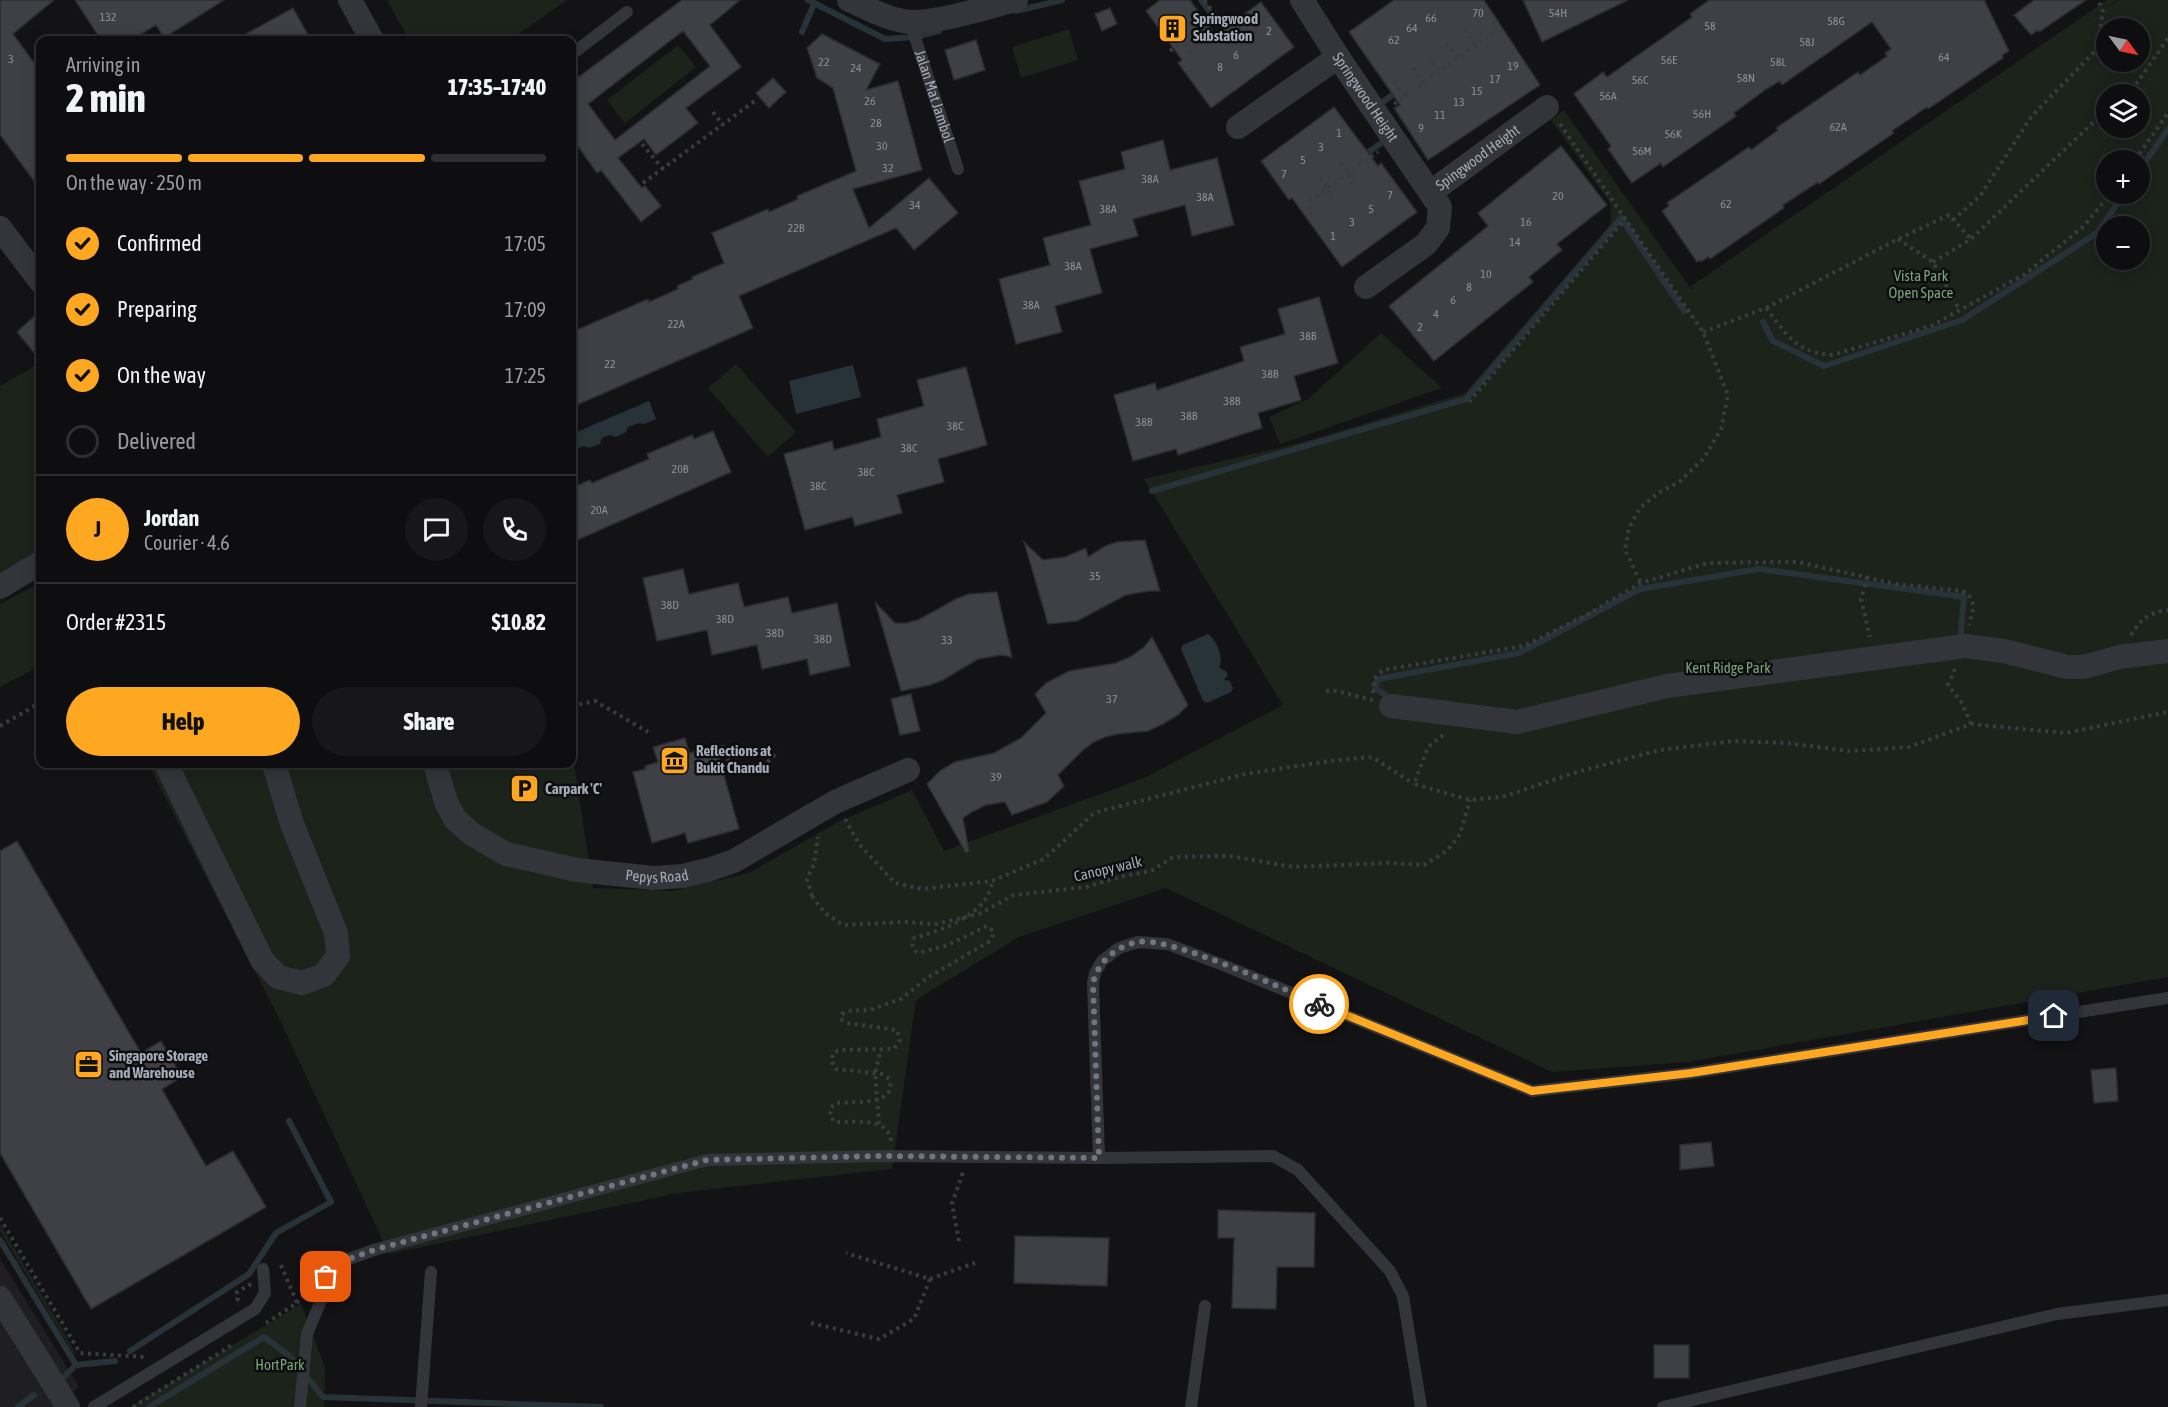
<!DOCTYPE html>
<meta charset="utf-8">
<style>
:root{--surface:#0e0e10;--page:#171719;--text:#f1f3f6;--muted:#9b9c9f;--line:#2e2e30;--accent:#fea822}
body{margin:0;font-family:"Asap Condensed",sans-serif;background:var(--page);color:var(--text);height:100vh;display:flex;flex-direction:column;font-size:22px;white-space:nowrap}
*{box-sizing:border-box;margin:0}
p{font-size:20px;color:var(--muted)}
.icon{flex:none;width:33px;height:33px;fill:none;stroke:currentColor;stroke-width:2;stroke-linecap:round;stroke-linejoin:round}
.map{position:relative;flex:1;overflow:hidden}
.panel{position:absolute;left:36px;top:36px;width:540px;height:732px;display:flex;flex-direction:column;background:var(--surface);border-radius:12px;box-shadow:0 3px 15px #0003,0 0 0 2px var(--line)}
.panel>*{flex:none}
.needle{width:39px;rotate:123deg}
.buttons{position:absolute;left:2096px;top:18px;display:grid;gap:12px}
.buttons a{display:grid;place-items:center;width:54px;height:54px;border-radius:50%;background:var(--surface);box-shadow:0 3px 15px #0003,0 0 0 2px var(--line);font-size:30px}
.pin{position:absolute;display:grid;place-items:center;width:51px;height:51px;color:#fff;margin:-26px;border-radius:12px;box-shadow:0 3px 9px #0006}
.courier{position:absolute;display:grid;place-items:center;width:60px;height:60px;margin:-30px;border:4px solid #fea822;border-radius:50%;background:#fff;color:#222;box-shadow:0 2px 8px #0007}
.head em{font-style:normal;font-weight:800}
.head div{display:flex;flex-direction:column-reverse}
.head{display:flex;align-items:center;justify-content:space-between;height:102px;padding:0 30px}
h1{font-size:39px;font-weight:800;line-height:45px}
.bar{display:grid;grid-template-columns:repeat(4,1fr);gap:9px 6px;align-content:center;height:72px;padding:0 30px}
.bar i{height:8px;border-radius:4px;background:var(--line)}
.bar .active{background:var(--accent)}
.bar p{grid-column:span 4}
.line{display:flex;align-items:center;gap:15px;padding:0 30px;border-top:2px solid var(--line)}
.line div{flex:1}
.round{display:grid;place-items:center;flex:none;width:63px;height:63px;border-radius:32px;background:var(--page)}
ol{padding:0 30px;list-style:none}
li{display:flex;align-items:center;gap:18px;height:66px}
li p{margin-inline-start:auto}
li .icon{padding:6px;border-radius:50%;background:var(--accent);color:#111;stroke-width:4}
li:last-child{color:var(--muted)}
li i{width:33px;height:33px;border:3px solid var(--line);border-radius:50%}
.primary-button{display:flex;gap:12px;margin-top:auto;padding:12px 30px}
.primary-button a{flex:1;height:69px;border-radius:36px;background:var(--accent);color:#111;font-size:24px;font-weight:800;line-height:69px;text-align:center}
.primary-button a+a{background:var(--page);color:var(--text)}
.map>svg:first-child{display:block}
</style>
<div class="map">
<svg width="2168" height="1407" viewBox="0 0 2168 1407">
<rect width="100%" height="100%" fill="#131315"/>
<!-- built -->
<path fill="#1f1f22" d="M0,1259L79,1387L54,1407H0Z"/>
<!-- green -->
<path fill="#1b231b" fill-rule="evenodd" d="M387,0H567L510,40H409Z
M2107,0H2117L2062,38L2118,0H2168V977L1688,1062L1552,1072L1166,888L1019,937L916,1000L892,1169L678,1193L389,1254L279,1018L148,764H572V750L593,888L673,891L749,873L836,823L912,790L944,851L1144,778L1283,705L1144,479L1300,443L1465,393L1610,225L1611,204L1551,120L1564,110L1691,289L1693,288L1691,286ZM2106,28H2139V62H2106ZM2106,94H2139V128H2106ZM2106,160H2139V194H2106ZM2106,226H2139V260H2106Z
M1069,29L1078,60L1021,78L1012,47Z
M678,45L696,67L625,123L607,100Z
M1381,333L1442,388L1280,444L1269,417L1308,399Z
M40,363V550L0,573V386Z
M736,364L796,432L768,457L708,388Z
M40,583V666L0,687V604Z
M0,1224L76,1353L74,1355L0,1231Z
M301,1304L325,1367L324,1407H130Z"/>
<!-- water -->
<path fill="#283339" d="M853,365L861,397L796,414L789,381Z
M649,401L656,419L644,424L639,423L628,427L626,432L616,437L610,435L602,438L600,444L589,448L584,446L574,450L572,456V434Z
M1208,634C1217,640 1224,659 1219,667L1227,672L1228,675L1224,680L1230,681L1233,688L1231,692L1207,703L1203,701L1181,649L1183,645Z"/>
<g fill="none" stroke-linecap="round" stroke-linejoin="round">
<!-- stream -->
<path stroke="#283339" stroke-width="6" d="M808,0L885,39L915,37L939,31
M1201,0L1213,16L1201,25
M1016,11L1062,0
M802,32L814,4
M1379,105L1399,90
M1363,156L1387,139
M2139,171L2168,129
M1763,322L1773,341L1824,366L1962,320L2097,233L2124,194
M1152,491L1466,399L1621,218L1684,311
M1393,700L1375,688L1378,679L1519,653L1640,589L1759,569L1964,597L1960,641
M0,1240L76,1365L115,1361
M130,1351L249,1274L276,1233L331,1202L289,1121
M65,1376L76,1365
M18,1407L34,1395
M149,1407L264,1337L291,1357L323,1397L601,1407"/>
</g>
<!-- building -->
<path fill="#3f4045" stroke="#2d2d31" stroke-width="1.5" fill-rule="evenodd" d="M0,0H54L13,34L40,71V189L0,135Z
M75,0H224L164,38L156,25L131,40H101Z
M682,0H740L710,25L741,67L686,108L698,123L656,155L644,139L618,158L642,188L645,186L661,206L641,222L601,170L597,173L572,138V82ZM683,31L710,66L615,140L588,104Z
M1160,0H1190L1215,35L1261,2L1294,47L1211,108L1178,63L1182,60L1146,11Z
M1394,0H1484L1540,85L1428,160L1394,108L1400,105L1349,32Z
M1523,0H1628L1542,42Z
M1709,0H1984L2009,51L2002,55L2003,58L1928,109L1927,107L1892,131L1894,133L1819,184L1818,182L1783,205L1784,208L1710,259L1708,257L1701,262L1700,260L1697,262L1662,211L1669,206L1667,203L1749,147L1751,150L1778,130L1776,128L1858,72L1860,75L1887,56L1885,53L1891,49L1872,22L1782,85L1780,81L1765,90L1734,113L1736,116L1663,167L1661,163L1632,183L1608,149L1611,146L1574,94L1603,72L1607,77L1621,67L1692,17L1690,14Z
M2034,0H2086L2039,32L2038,30L2031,35L2014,15Z
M293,8L311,40H235Z
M1110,8L1117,24L1102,31L1095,14Z
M822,34L880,64L866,90L898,81L922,170L853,189L869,228L929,178L958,213L914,250L896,228L739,296L753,328L572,407V332L648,299L649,302L678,289L677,286L693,279L692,277L724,263L712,233L768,209L769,212L798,199L797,196L856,171L833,88L817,78L807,48Z
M976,40L985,70L954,80L945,50Z
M773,78L786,92L769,108L756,93Z
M1334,107L1378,166L1381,163L1417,212L1342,267L1292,198L1289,200L1261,161Z
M1163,140L1170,170L1217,158L1234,225L1192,236L1185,205L1133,219L1138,236L1090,249L1102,293L1055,306L1062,332L1016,344L999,279L1050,265L1043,238L1091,225L1079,181L1125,169L1121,152Z
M1561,146L1607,205L1557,244L1562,250L1529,277L1533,282L1434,361L1389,306L1488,226L1478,213Z
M1319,297L1338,363L1294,376L1301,400L1258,413L1262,428L1178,455L1176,449L1133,461L1114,395L1155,383L1157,390L1244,361L1240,347L1285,334L1278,309Z
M40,311V360L17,332Z
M966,367L987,445L938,459L944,482L897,495L902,513L855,526L852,517L805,530L784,454L832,441L834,450L881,437L877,419L924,406L917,380Z
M713,431L731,472L575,541L572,533V504L577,501L572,488L590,480L592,483L649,459L647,454L692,435L694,439Z
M1145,540L1160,591H1149L1126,595L1077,621L1048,624L1024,542L1043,560L1065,557L1086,548L1088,557L1105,546L1117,542Z
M683,569L689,594L738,583L744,607L788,597L792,613L837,603L850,666L810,675L807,659L762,669L757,645L712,655L707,630L657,641L643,578Z
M997,592L1012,657L1001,655L978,659L943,680L930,685L901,691L875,602L895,623H906L918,620L956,599L969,594Z
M1152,637L1188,705L1178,715L1163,724L1148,731L1118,734L1105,737L1094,742L1083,750L1058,775L1064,786L1047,802L1012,815L1005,802L986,805L972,812L963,818L969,851L966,853L927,784L941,770L955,762L994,753L1021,738L1046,713L1035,694L1046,683L1069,671L1116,663L1130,657L1144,647Z
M911,694L920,731L900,735L891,699Z
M685,738L689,753L701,750L702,754L717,750L739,829L688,843L685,833L652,843L633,772L646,769L645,766L658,762L653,747Z
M17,841L141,1053L161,1041L182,1077L162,1089L206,1166L233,1151L266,1207L91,1309L0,1153V851Z
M2116,1068L2118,1101L2094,1103L2091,1070Z
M1711,1142L1714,1166L1680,1170V1145Z
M1218,1210L1315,1213L1314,1267H1277L1276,1309L1232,1308L1234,1238H1218Z
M1015,1236L1109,1238L1107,1286L1014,1283Z
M1654,1345H1689V1378H1654Z"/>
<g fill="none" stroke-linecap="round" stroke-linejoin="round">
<!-- path -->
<path stroke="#3a3c41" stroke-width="4" stroke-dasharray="3 4.5" stroke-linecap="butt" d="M1465,30L1476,45
M1190,37L1198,48
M1446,44L1458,58
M1170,51L1182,42
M1191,53L1182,42L1217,17L1204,0
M1429,56L1440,71
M1413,68L1423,83
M1394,81L1405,95
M2125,94L2135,86L2168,38
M1394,104L1497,30L1494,21L1488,14
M713,112L723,125
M1560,124L1703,332L1728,395L1721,429L1704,458L1679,482L1658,493L1640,508L1629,528L1625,550L1641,583
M642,144L663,169
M2135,160L2168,113
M1340,163L1348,173L1354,184
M1320,178L1328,188L1332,199
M643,183L756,100
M1309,216L1310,201L1378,152
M1953,220L1980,196L2031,117L2098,48L2103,9L2097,0
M1898,239L1933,262L1960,311
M1933,262L1971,239L2106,110
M1766,308C1787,335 1795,352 1832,355L1931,326L2025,274L2084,226L2110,194
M1703,332L1766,308L1898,239L1949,215L1971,239
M1469,402L1625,219
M1867,577L1861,599L1870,637
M2131,635C2142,618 2148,613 2168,610
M1955,669L1948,685L1962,703L1971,724
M1326,691H1336L1373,700
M1373,693L1374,679L1383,670L1524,646L1588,614L1641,583L1708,563L1798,562L1896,584L1962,591C1978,598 1973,611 1969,625
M572,706L595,701L648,732
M0,726L40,703
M1443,735L1428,747L1414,784L1470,800L1502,797L1577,772L1660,750L1734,741L1786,743L1850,751L1909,747L1971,724L2065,733L2168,712
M722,745L730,764L764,766L778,751
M845,819L859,844L895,883L922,889L992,881L1044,859L1094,813L1245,774L1337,760L1372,757L1414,784
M812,896L807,879L814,864L818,837
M879,1124L875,1073L881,1049
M891,1141C888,1116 854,1123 835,1122L830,1117L831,1107L837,1103C853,1101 899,1106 889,1079L882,1074L836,1069L831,1060L834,1052L840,1050L894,1049L900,1040L897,1030L847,1023L842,1020V1014L847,1011L870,1010L901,999L927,978L990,941L994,933L991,929L987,926L948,945L918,953C912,949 911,944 914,938C943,930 989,914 992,881
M0,1218L80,1353L144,1357
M959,1241L952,1204L963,1172
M930,1279L975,1263
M236,1300L238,1299L237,1292L251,1284
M297,1303L306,1292
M266,1323L297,1303L281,1265L278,1267
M811,1323L879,1339L914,1319L930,1279L846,1253
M133,1407L232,1345"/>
<!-- service -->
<g stroke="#34353a" stroke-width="12">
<path id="s1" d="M910,22L958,169"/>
<path d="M572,54L627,12"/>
<path d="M1099,1158L1093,983L1095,973L1102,961L1119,948L1138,942L1167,944L1223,965L1532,1091L1691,1073L2168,998"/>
<path d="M94,1407L255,1309L265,1293L263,1269"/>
<path d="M300,1407L307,1334L323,1296L325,1277L346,1260L377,1249L707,1160L882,1156L1099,1158L1273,1156L1298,1170L1390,1271L1403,1296L1421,1407"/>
<path d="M421,1407L431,1272"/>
<path d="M1191,1407L1205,1306"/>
<path d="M1663,1407L2057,1314L2168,1300"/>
</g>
<!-- minor -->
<g stroke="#34353a" stroke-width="24">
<path d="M350,0L372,40"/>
<path d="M849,0C868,8 890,21 911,22C939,23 987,7 1016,0"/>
<path id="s2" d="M1302,0L1338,57L1440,207L1438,228L1426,244L1366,287"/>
<path d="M1238,127L1338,57"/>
<path id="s3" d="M1431,192L1547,107"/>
<path d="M0,228L40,281"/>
<path d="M0,587L40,563"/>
<path d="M1391,706L1517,722L1667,686L1965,646L2004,651L2067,667H2084L2119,657L2168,651"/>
<path d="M166,764L262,960L278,977L302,983L324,975L338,956L336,933L292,824L274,764"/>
<path id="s4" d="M435,764L446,802L455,819L472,834L506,854L577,870L653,878L683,876L708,870L734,861L835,802L908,770"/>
<path d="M0,1298L68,1407"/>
</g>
<!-- path-bridge -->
<path stroke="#3a3c41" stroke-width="4" stroke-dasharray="3 4.5" stroke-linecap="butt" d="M812,896L825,913L843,925L905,922L936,924L979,914L1014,895L1086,887L1119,877L1151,871L1173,857L1230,856L1293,867L1389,863L1424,865L1448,850L1460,834L1470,800"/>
</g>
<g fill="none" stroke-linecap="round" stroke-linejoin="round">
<!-- done -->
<path stroke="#71757e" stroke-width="6" stroke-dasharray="0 10.8" d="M326,1277L346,1260L377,1249L707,1160L882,1156L1099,1158L1093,983C1098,962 1115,947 1137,942C1170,936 1283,989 1319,1004"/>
<!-- route -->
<path stroke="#fea822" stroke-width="8" d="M1319,1004L1532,1091L1691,1073L2054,1016"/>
</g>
<!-- icons -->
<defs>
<symbol id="building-square" viewBox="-11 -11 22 22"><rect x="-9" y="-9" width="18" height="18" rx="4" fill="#fea822" stroke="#0e0e10"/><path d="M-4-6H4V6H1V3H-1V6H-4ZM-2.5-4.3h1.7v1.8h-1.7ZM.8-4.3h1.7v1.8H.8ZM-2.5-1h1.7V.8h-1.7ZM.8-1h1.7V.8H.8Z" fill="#111"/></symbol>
<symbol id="museum-square" viewBox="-11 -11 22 22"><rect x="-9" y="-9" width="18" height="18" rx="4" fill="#fea822" stroke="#0e0e10"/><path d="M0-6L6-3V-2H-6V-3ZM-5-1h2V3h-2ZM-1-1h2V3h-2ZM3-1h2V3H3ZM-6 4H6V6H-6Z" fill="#111"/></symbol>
<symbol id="parking-square" viewBox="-11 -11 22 22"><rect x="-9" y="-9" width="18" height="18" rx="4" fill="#fea822" stroke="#0e0e10"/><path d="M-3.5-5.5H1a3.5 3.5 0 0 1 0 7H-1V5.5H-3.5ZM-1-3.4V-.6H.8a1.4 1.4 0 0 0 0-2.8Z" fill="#111"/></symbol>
<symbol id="office-square" viewBox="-11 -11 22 22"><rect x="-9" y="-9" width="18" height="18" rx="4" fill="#fea822" stroke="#0e0e10"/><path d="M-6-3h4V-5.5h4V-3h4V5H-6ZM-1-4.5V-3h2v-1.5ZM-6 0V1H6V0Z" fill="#111"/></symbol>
</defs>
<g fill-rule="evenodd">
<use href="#building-square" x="1156" y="12" width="33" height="33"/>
<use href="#museum-square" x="658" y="744" width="33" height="33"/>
<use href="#parking-square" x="508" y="772" width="33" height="33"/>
<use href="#office-square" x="72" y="1048" width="33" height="33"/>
</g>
<g text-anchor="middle" stroke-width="5" stroke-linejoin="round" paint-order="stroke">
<!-- number labels -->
<g font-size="12" fill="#8a909a">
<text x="1478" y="17">70</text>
<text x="1558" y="17">54H</text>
<text x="108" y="21">132</text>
<text x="1431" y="22">66</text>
<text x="1836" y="25">58G</text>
<text x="1710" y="30">58</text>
<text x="1412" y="32">64</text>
<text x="1269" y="35">2</text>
<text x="1394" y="44">62</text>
<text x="1807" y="46">58J</text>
<text x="1236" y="59">6</text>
<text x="1944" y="61">64</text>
<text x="11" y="63">3</text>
<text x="1669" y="64">56E</text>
<text x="824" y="66">22</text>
<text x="1778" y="66">58L</text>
<text x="1513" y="70">19</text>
<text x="1220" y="71">8</text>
<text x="856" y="72">24</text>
<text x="1746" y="82">58N</text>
<text x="1495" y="83">17</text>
<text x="1640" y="84">56C</text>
<text x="1477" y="95">15</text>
<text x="1608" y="100">56A</text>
<text x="870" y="105">26</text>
<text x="1459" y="106">13</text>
<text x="1702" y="118">56H</text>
<text x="1440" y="119">11</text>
<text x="876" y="127">28</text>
<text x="1838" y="131">62A</text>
<text x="1421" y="132">9</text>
<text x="1339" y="137">1</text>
<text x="1673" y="138">56K</text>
<text x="882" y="150">30</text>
<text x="1321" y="151">3</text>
<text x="1642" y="155">56M</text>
<text x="1303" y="164">5</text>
<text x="888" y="172">32</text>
<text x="1284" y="178">7</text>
<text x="1150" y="183">38A</text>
<text x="1390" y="199">7</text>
<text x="1558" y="200">20</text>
<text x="1205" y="201">38A</text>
<text x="1726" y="208">62</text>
<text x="915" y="209">34</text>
<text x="1108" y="213">38A</text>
<text x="1371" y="213">5</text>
<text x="1352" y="226">3</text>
<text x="1526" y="226">16</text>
<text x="796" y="232">22B</text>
<text x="1333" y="240">1</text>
<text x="1515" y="246">14</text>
<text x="1073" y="270">38A</text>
<text x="1486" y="278">10</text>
<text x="1469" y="291">8</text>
<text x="1453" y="304">6</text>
<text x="1031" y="309">38A</text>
<text x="1436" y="318">4</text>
<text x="676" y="328">22A</text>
<text x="1420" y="331">2</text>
<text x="1308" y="340">38B</text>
<text x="610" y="368">22</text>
<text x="1270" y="378">38B</text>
<text x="1232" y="405">38B</text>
<text x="1189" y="420">38B</text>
<text x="1144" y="426">38B</text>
<text x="955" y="430">38C</text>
<text x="909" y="452">38C</text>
<text x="680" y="473">20B</text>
<text x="866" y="476">38C</text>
<text x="818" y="490">38C</text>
<text x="599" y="514">20A</text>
<text x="1095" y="580">35</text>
<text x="670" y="609">38D</text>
<text x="725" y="623">38D</text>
<text x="775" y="637">38D</text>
<text x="823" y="643">38D</text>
<text x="947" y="644">33</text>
<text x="1112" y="703">37</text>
<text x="996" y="781">39</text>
</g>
<!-- poi labels -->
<g font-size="15" font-weight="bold" fill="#a3aab6" stroke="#0e0e10" text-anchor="start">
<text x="1193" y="24">Springwood<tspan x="1193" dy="17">Substation</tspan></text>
<text x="696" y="756">Reflections at<tspan x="696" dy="17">Bukit Chandu</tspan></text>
<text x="545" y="794">Carpark 'C'</text>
<text x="109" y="1061">Singapore Storage<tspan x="109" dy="17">and Warehouse</tspan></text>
</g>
<!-- street labels -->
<g font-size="15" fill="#a3aab6" stroke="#0e0e10">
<text dy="5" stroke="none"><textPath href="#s1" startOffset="78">Jalan Mat Jambol</textPath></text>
<text dy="5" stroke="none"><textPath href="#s2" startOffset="116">Springwood Height</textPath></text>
<text dy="5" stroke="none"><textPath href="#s3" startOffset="58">Spingwood Height</textPath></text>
<text transform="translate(1108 869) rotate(-13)" y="5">Canopy walk</text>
<text dy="5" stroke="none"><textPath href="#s4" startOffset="274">Pepys Road</textPath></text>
</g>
<!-- park labels -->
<g font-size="15" fill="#79a379" stroke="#0e0e10">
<text x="1921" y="281">Vista Park<tspan x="1921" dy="17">Open Space</tspan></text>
<text x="1728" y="673">Kent Ridge Park</text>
<text x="280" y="1370">HortPark</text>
</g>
</g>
</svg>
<div class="buttons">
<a><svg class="needle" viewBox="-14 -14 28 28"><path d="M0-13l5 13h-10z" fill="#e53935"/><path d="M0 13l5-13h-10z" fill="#9b9c9f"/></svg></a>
<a><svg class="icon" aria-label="layers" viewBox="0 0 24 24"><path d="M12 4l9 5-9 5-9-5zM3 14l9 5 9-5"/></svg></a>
<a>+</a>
<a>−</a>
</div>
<div class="pin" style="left:326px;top:1277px;background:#ea580c"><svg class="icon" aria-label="bag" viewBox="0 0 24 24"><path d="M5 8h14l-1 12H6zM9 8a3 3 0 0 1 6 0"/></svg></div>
<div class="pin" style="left:2054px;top:1016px;background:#1f2937"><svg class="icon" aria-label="home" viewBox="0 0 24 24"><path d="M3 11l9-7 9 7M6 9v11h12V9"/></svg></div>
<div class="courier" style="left:1319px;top:1004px"><svg class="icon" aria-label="bike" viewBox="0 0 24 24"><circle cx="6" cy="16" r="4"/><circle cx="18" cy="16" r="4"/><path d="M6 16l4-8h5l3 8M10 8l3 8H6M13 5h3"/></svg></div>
<section class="panel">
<div class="head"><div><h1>2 min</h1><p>Arriving in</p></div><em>17:35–17:40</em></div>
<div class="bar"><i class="active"></i><i class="active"></i><i class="active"></i><i></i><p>On the way · 250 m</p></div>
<ol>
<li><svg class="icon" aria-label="check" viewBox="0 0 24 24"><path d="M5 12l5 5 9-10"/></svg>Confirmed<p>17:05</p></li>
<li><svg class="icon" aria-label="check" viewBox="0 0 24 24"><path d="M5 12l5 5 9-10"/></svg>Preparing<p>17:09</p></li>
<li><svg class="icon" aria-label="check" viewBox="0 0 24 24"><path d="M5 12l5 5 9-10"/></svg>On the way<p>17:25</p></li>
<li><i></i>Delivered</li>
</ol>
<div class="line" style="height:108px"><b class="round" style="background:var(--accent);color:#111">J</b><div><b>Jordan</b><p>Courier · 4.6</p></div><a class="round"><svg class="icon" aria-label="chat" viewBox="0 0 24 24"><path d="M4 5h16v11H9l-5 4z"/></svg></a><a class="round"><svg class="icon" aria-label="phone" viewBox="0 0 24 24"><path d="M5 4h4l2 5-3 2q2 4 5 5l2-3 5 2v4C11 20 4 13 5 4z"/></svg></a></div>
<div class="line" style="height:78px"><div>Order #2315</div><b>$10.82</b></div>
<div class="primary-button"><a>Help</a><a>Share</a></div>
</section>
</div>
